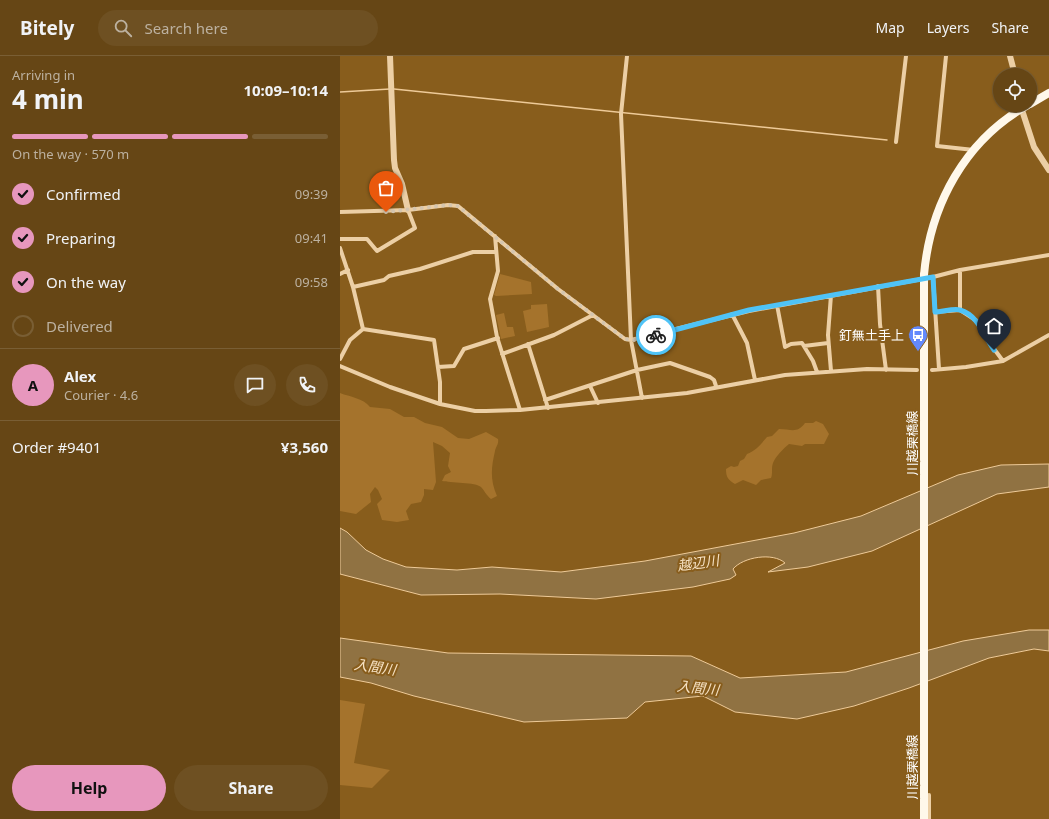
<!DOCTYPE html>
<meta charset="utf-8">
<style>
:root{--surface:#664615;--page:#6e5022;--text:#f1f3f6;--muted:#bcb1a0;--line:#795e34;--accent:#e797bd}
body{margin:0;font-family:"Noto Sans","Noto Sans JP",sans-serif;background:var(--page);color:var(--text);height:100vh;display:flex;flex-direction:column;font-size:15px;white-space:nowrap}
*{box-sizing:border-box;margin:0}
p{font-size:13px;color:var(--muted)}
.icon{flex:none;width:22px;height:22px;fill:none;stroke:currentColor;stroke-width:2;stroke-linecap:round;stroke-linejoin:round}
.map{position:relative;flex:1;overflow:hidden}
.panel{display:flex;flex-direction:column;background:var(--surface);width:340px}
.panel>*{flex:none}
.buttons{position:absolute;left:653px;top:12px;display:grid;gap:8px}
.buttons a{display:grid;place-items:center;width:44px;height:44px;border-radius:50%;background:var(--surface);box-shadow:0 1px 3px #0004,0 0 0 1px var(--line);font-size:20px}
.pin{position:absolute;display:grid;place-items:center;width:34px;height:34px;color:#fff;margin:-41px -17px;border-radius:50% 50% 50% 0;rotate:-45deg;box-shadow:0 0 4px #0007}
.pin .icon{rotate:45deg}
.courier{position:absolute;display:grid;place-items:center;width:40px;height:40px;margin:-20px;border:3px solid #4fc3f7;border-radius:50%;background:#fff;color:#222;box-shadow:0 1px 5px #0007}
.summary em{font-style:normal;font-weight:700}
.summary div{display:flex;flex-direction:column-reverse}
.summary{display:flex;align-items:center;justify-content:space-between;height:68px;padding:0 12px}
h1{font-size:26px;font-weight:700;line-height:30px}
.bar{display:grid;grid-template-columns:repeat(4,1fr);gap:6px 4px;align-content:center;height:48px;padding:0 12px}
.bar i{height:5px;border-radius:3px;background:var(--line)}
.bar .current{background:var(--accent)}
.bar p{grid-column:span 4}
.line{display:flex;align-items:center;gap:10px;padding:0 12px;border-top:1px solid var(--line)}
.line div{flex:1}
.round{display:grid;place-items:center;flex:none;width:42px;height:42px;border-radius:21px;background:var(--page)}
ol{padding:0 12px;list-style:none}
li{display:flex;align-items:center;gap:12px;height:44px}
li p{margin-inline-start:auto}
li .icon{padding:4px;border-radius:50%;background:var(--accent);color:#111;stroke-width:4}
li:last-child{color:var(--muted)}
li i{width:22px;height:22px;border:2px solid var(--line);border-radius:50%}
.cta{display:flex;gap:8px;margin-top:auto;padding:8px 12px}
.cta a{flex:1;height:46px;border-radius:24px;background:var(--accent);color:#111;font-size:16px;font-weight:700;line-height:46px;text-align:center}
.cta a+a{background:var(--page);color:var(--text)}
header{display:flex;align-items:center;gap:24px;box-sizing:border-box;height:56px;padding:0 20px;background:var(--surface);border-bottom:1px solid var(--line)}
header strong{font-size:19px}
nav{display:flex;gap:22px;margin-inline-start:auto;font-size:14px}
.search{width:280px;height:36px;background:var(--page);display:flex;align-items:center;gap:10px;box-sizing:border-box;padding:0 14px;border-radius:22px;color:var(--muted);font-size:15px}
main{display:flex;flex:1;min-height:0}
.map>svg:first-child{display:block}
</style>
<header>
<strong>Bitely</strong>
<div class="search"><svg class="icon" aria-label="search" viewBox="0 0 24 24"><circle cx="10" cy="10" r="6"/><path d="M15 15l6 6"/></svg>Search here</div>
<nav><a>Map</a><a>Layers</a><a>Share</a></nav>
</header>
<main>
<section class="panel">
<div class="summary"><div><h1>4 min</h1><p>Arriving in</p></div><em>10:09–10:14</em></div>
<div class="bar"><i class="current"></i><i class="current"></i><i class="current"></i><i></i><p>On the way · 570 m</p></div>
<ol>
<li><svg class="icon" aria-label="check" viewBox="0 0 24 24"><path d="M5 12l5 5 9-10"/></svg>Confirmed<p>09:39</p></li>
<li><svg class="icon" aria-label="check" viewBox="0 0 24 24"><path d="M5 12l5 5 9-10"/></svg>Preparing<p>09:41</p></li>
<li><svg class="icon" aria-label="check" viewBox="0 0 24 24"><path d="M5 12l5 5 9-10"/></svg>On the way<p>09:58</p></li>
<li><i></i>Delivered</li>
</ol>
<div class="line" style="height:72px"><b class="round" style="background:var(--accent);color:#111">A</b><div><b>Alex</b><p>Courier · 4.6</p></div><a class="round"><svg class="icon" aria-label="chat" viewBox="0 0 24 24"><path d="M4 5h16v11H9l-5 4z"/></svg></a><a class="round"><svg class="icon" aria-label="phone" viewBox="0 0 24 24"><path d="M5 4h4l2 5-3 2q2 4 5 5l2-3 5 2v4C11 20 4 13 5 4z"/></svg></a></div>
<div class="line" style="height:52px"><div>Order #9401</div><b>¥3,560</b></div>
<div class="cta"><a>Help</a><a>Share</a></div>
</section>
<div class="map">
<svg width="709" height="763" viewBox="0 0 709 763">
<rect width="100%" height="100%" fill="#885d1c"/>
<!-- green -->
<path fill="#a5732c" d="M160,218L191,226L192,238L156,240L154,239Z
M207,248L209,271L187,276L183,255L191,253V249Z
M164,257L167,271H173L175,280L161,283L156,259Z
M0,337C10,341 23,342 30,351L50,353L64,361H74L85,367L102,371L118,382L129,383L146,376L158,383C159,388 156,390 155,395C151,412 150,424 157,440L151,443C146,439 144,434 141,431C136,426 110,427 102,425L105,419L111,416L108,410L110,397L102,390L93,386L96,426L93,434L84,433V439L81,446L71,448L66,455L69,464L57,466L42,464L37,448L42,443L38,434L35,431L30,438L31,446L16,458L0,455Z
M476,365L483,368L489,378L484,388H465L462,390L449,388C444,392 435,401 433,407C431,412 433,417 431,422L421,424L416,429L403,424L395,428C388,424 386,421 386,413L391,410L394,411L398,410L400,405L404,403L407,398C417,394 420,389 427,381L432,380L439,373C451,373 457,378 465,367H473Z
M0,644L25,648L14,707L50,714L32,732L0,729Z"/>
<!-- water -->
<path fill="#907242" stroke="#eeca98" d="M709,408V431L657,438L532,495L468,511L428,516L445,507C433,496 403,501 393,513L396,519L390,523L353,531L256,543L160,538L81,539L0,518V472L7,476L26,494L43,503L66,511L117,514L152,511L221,516L305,505L454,477L521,460L618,419L661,409Z
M689,574H709V595L694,593L649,602L569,632L514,650L457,663L395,656L363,640L305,646L287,662L184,666L74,640L31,627L0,621V582L108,597L351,600L400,622L506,616L623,585Z"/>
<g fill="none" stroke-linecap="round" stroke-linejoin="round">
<!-- stream -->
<path stroke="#eeca98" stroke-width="1.5" d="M54,33L547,84
M0,36L50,33"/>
<!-- minor -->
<path stroke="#eccfa5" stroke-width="4" d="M287,0L281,58L291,284L302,342
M606,0L597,90L634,94
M556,86L566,0
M0,156L68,154L108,149L118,150L218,233L285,283L291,284L409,255L593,221L620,214L709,199
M155,180L158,215L150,243L157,281L180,354
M0,183H27L37,195L75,172L68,154
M0,192L13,231L23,273L10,284L0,303
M620,214V254L637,265L646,282L663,305
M0,218L8,214
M593,221L599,313
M538,230L540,268L546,314
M13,231L44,224L49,220L80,213L133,196H156
M437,249L445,291L451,288L462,287L473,305L477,316
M595,256L620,254
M392,258L407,287L415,324
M23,273L94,284L100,326V348
M188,288L208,352
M464,290L488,287
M162,298L214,279L253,259
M0,310L50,331L100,348L135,355H146L180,354L347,337L445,319L527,313L577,314
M98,311L114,310L124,293L158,282
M592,314L626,311L663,305L709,279
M491,315L488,279L491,239
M250,330L258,347
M205,344L297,314L330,307L370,321L374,324L376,330
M589,763V739"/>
<!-- tertiary -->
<path stroke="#eccfa5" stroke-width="6" d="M50,0L54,104L55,112L62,128L68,154
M670,0L675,19
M681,51L694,91L709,114"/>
<!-- primary -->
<path stroke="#fff8ea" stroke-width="8" d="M690,48L709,37
M584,219C590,149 625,84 688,49
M584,225V763"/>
<!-- primary-bridge -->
<path stroke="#fff8ea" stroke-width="8" d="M584,225V219"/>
</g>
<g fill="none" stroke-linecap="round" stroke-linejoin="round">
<!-- done -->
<path stroke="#d5c6b0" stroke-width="4" stroke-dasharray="0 7.2" d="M46,156L108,149L118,150L218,233L285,283L294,284L316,279"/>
<!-- route -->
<path stroke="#4fc3f7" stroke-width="5" d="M316,279L409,254L593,221L595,256C602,256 614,252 620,254C638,259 644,280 654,294"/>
</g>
<!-- icons -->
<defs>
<symbol id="bus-pin" viewBox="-11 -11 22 30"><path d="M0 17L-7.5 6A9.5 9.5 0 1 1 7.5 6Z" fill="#6389fc" stroke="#885d1c"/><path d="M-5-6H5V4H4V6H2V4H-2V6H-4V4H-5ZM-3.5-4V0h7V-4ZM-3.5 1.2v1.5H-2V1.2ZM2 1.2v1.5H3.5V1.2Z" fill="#fff"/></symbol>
</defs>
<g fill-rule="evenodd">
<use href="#bus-pin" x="567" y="268" width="22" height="30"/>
</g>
<g text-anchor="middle" stroke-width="4" stroke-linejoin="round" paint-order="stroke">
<!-- poi labels -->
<g font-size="13" fill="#fff" stroke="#885d1c" text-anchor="end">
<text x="564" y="284">釘無土手上</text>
</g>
<!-- street labels -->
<g font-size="13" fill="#fff" stroke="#885d1c">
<text transform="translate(572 387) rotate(-90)" y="5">川越栗橋線</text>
<text transform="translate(572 711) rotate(-90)" y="5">川越栗橋線</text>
</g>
<!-- water labels -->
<g font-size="14" font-style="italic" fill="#f6e2c4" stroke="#885d1c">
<text transform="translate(358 507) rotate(-8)" y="5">越辺川</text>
<text transform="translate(35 611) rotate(8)" y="5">入間川</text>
<text transform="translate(358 632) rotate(6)" y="5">入間川</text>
</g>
</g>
</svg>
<div class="buttons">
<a><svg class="icon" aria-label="locate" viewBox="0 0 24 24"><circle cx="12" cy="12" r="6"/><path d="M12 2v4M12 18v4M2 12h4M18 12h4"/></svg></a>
</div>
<div class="pin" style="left:46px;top:156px;background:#ea580c"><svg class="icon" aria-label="bag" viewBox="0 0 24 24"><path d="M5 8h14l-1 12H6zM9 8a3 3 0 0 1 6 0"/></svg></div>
<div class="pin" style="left:654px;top:294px;background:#1f2937"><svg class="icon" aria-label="home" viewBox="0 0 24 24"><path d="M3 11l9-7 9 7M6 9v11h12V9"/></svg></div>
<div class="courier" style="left:316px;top:279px"><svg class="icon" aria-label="bike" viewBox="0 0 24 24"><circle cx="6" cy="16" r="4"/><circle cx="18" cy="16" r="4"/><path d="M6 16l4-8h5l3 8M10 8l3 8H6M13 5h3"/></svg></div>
</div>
</main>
